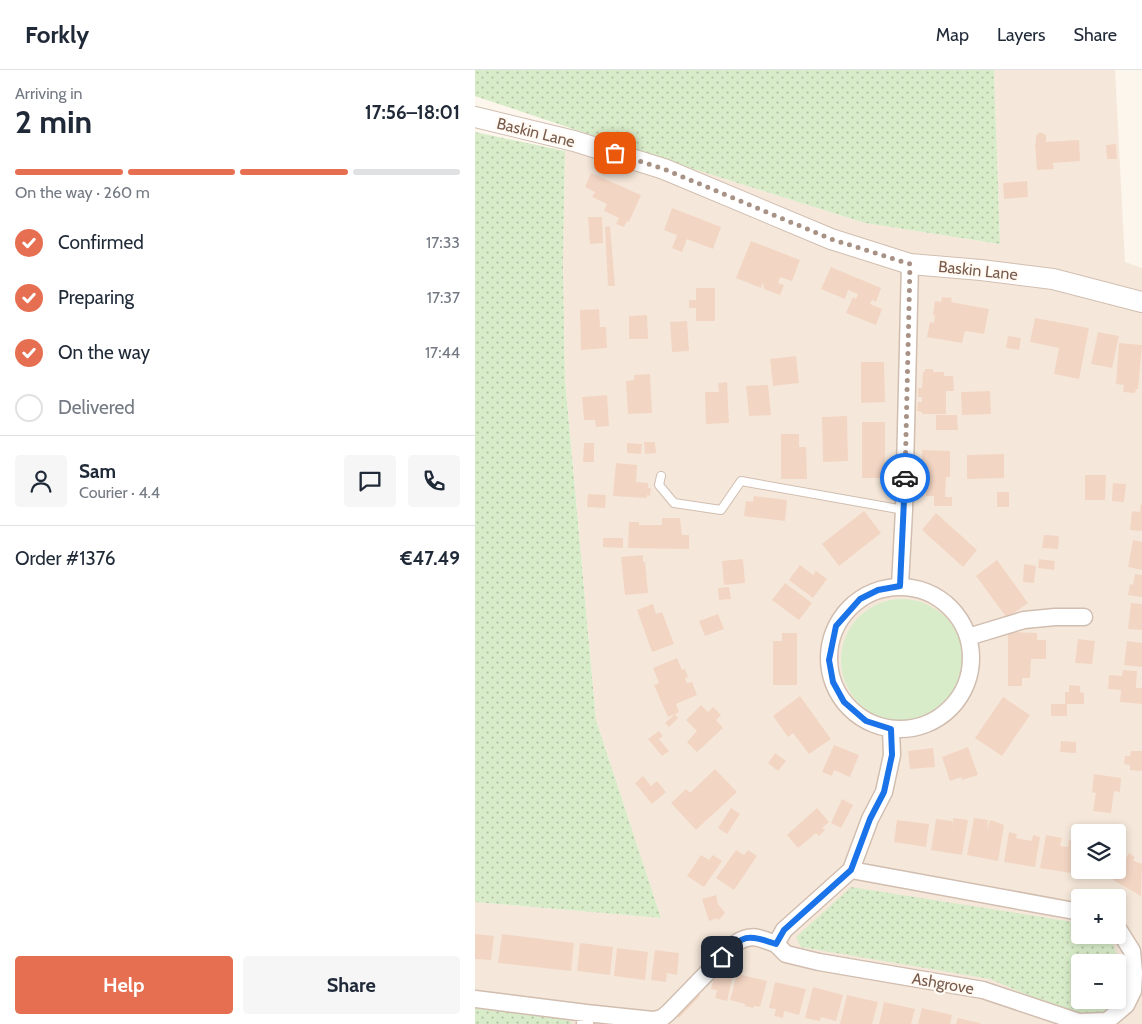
<!DOCTYPE html>
<meta charset="utf-8">
<style>
:root{--surface:#fff;--page:#f6f6f7;--text:#1f2937;--muted:#747a83;--line:#e0e1e3;--accent:#e76f51}
body{margin:0;font-family:Cabin,sans-serif;background:var(--page);color:var(--text);height:100vh;display:flex;flex-direction:column;font-size:19px;white-space:nowrap}
*{box-sizing:border-box;margin:0}
p{font-size:16px;color:var(--muted)}
.icon{flex:none;width:28px;height:28px;fill:none;stroke:currentColor;stroke-width:2;stroke-linecap:round;stroke-linejoin:round}
.map{position:relative;flex:1;overflow:hidden}
.panel{display:flex;flex-direction:column;background:var(--surface);width:475px}
.panel>*{flex:none}
.tools{position:absolute;left:596px;top:754px;display:grid;gap:10px}
.tools a{display:grid;place-items:center;width:55px;height:55px;border-radius:5px;background:var(--surface);box-shadow:0 2px 8px #0003;font-size:25px}
.pin{position:absolute;display:grid;place-items:center;width:42px;height:42px;color:#fff;margin:-21px;border-radius:10px;box-shadow:0 2px 8px #0006}
.courier{position:absolute;display:grid;place-items:center;width:50px;height:50px;margin:-25px;border:4px solid #1a73e8;border-radius:50%;background:#fff;color:#222;box-shadow:0 1px 6px #0007}
.summary em{font-style:normal;font-weight:700}
.summary div{display:flex;flex-direction:column-reverse}
.summary{display:flex;align-items:center;justify-content:space-between;height:85px;padding:0 15px}
h1{font-size:32px;font-weight:700;line-height:38px}
.bar{display:grid;grid-template-columns:repeat(4,1fr);gap:8px 5px;align-content:center;height:60px;padding:0 15px}
.bar i{height:6px;border-radius:4px;background:var(--line)}
.bar .current{background:var(--accent)}
.bar p{grid-column:span 4}
.line{display:flex;align-items:center;gap:12px;padding:0 15px;border-top:1px solid var(--line)}
.line div{flex:1}
.round{display:grid;place-items:center;flex:none;width:52px;height:52px;border-radius:5px;background:var(--page)}
ol{padding:0 15px;list-style:none}
li{display:flex;align-items:center;gap:15px;height:55px}
li p{margin-inline-start:auto}
li .icon{padding:5px;border-radius:50%;background:var(--accent);color:#fff;stroke-width:4}
li:last-child{color:var(--muted)}
li i{width:28px;height:28px;border:2px solid var(--line);border-radius:50%}
.cta{display:flex;gap:10px;margin-top:auto;padding:10px 15px}
.cta a{flex:1;height:58px;border-radius:5px;background:var(--accent);color:#fff;font-size:20px;font-weight:700;line-height:58px;text-align:center}
.cta a+a{background:var(--page);color:var(--text)}
header{display:flex;align-items:center;gap:30px;box-sizing:border-box;height:70px;padding:0 25px;background:var(--surface);border-bottom:1px solid var(--line)}
header strong{font-size:24px}
nav{display:flex;gap:28px;margin-inline-start:auto;font-size:18px}
main{display:flex;flex:1;min-height:0}
.map>svg:first-child{display:block}
</style>
<header>
<strong>Forkly</strong>
<nav><a>Map</a><a>Layers</a><a>Share</a></nav>
</header>
<main>
<section class="panel">
<div class="summary"><div><h1>2 min</h1><p>Arriving in</p></div><em>17:56–18:01</em></div>
<div class="bar"><i class="current"></i><i class="current"></i><i class="current"></i><i></i><p>On the way · 260 m</p></div>
<ol>
<li><svg class="icon" aria-label="check" viewBox="0 0 24 24"><path d="M5 12l5 5 9-10"/></svg>Confirmed<p>17:33</p></li>
<li><svg class="icon" aria-label="check" viewBox="0 0 24 24"><path d="M5 12l5 5 9-10"/></svg>Preparing<p>17:37</p></li>
<li><svg class="icon" aria-label="check" viewBox="0 0 24 24"><path d="M5 12l5 5 9-10"/></svg>On the way<p>17:44</p></li>
<li><i></i>Delivered</li>
</ol>
<div class="line" style="height:90px"><a class="round"><svg class="icon" aria-label="person" viewBox="0 0 24 24"><circle cx="12" cy="8" r="4"/><path d="M4 21q1-7 8-7t8 7"/></svg></a><div><b>Sam</b><p>Courier · 4.4</p></div><a class="round"><svg class="icon" aria-label="chat" viewBox="0 0 24 24"><path d="M4 5h16v11H9l-5 4z"/></svg></a><a class="round"><svg class="icon" aria-label="phone" viewBox="0 0 24 24"><path d="M5 4h4l2 5-3 2q2 4 5 5l2-3 5 2v4C11 20 4 13 5 4z"/></svg></a></div>
<div class="line" style="height:65px"><div>Order #1376</div><b>€47.49</b></div>
<div class="cta"><a>Help</a><a>Share</a></div>
</section>
<div class="map">
<svg width="667" height="954" viewBox="0 0 667 954">
<defs>
<pattern id="grass-dots" width="8" height="8" patternUnits="userSpaceOnUse" patternTransform="scale(1.25)"><rect width="8" height="8" fill="#d8ecc9"/><path d="M2 2h.1M6 6h.1" fill="none" stroke="#b4c2a5" stroke-width="1.8" stroke-linecap="round"/></pattern>
</defs>
<rect width="100%" height="100%" fill="#fdf6ec"/>
<!-- residential -->
<path fill="#f5e8da" fill-rule="evenodd" d="M519,0H640L650,192L667,198V954H0V832L186,848L121,650L90,310L88,194L90,81L190,90L390,153L525,174ZM605,762H642V800H605ZM605,828H642V865H605ZM605,892H642V930H605Z"/>
<!-- grass -->
<path fill="url(#grass-dots)" fill-rule="evenodd" d="M0,0H519L525,174L390,153L190,90L0,26Z
M0,62L90,81L88,194L90,310L121,650L186,848L0,832Z
M376,817L605,853V865H627L638,874L650,907L646,929L631,942L616,947L590,941L515,909L326,877L321,867ZM605,892H642V930H605Z
M0,937L91,948L98,954H0Z"/>
<!-- park -->
<path fill="#d8ecc9" d="M366 590a61 61 0 1 1 122 0a61 61 0 1 1-122 0Z"/>
<!-- building -->
<path fill="#f3d5c3" d="M565,62L571,65V72L604,70L605,91L578,93L579,99L562,100L560,73H561V66Z
M641,74L642,89H632L631,75Z
M116,103L166,125L154,152L152,151L149,157L141,154L144,148L129,141L132,134L117,127L120,122L110,117Z
M552,111L553,127L529,129L528,113Z
M197,138L246,157L238,179L212,169L207,182L197,178L202,165L189,160Z
M113,147H127L128,173L115,174Z
M135,156L140,216H133L130,157Z
M276,171L325,190L317,211L305,207L303,213L309,215L305,225L289,219L288,212L286,218L261,208Z
M356,197L406,218L401,232L397,230L395,234L407,239L401,255L371,243L378,227L381,229L383,224L373,220L370,229L346,219Z
M221,218H240V251H221V238H214V230H221Z
M467,227L477,228L476,232L514,239L509,264L490,261L487,273L452,267L455,252L459,253L460,245H458L460,231L466,232Z
M124,239L125,257H131L132,278L106,280L105,240Z
M172,245L173,269H154V246Z
M560,248L614,258L604,309L579,304L584,278L555,272Z
M212,251L214,281L197,282L195,252Z
M623,262L644,266L637,298L616,294Z
M533,266L546,268L544,280L531,278Z
M644,273L667,275L663,319H661L660,323L648,322L649,315L641,314Z
M321,286L324,313L298,316L295,289Z
M386,292H409L410,332L386,333Z
M450,299H458V302H469V306H478L479,321H471V344H447V342L442,341L443,332H447V327H443V318H447L448,302L450,301Z
M175,304L177,343L153,344L151,311L159,310V305Z
M252,312L254,353L231,354L230,322H244L243,313Z
M293,315L296,345L274,346L271,316Z
M515,321L516,344L487,345L486,322Z
M132,325L134,356L121,357L120,350H109L107,327Z
M461,345H482L483,360H461Z
M372,346L373,391L348,392L347,347Z
M387,352H410V408H387Z
M306,364H324V377H331L332,409H306Z
M169,372H180L181,383L170,384Z
M109,373H119V392H108Z
M152,373L167,374L166,384L152,383Z
M447,380L475,381V407H471L470,427H477V436H459V426H451V405H447Z
M529,384V408L492,409V385Z
M141,393L162,395L161,412L173,413V418H176L175,426L172,425V428L138,426Z
M610,405H631L630,430H610Z
M638,413L651,414L649,432L637,431Z
M522,422H534V437H522Z
M113,424L131,425L130,438L112,437Z
M279,426L312,430L310,451L269,446L271,431L278,432Z
M666,434H667V461L655,460L657,441L665,442Z
M389,441L406,463L364,496L347,474Z
M461,443L502,480L488,497L447,460Z
M187,448H205L207,465H214V479L153,478L154,452H164V455H187Z
M569,465L584,466L583,479L567,478Z
M128,468H148V478L128,477Z
M658,470L667,472V500L653,497Z
M168,485V492H170L173,523L150,525L146,487Z
M268,489L270,513L249,515L247,491Z
M564,489L580,491L579,500L563,498Z
M522,490L553,533L532,548L501,506Z
M549,494L561,496L559,513L548,512Z
M325,495L338,505L341,501L352,509L338,528L314,510Z
M660,504L667,505V527L653,525L655,514L658,515Z
M310,513L337,533L324,550L297,530Z
M254,517L256,529L244,530L243,518Z
M656,533L667,534V560L653,559Z
M178,534L181,544L187,542L199,574L177,582L162,540Z
M243,544L249,559L230,566L224,551Z
M533,562L562,563V570H571V589H556L555,608H547V616H533Z
M307,563H322V615H298V571H307Z
M603,569L620,571L617,594L600,593Z
M652,571L667,573V597L649,595Z
M202,588L207,600L210,599L213,607L210,608L212,613L217,612L222,625L201,634L204,642L193,647L179,615L184,613L178,598Z
M648,600L662,601L661,618H667V634L645,632L646,620L633,619L634,605L647,606Z
M594,615L605,616V622L609,623V634H592V646H576V634H590V622H594Z
M325,626L356,669L334,684L318,663L313,667L298,646Z
M528,627L555,645L527,686L500,668Z
M226,635L233,642L238,637L246,645L241,650L248,658L222,682L212,672L222,661L211,650Z
M200,644L203,648L194,657L190,653Z
M184,661L188,666L184,669L194,681L187,686L173,669Z
M586,671L601,672V683L585,682Z
M359,675L384,685L375,707L359,700L357,706L347,702Z
M493,677L503,705L487,710L486,707L475,711L467,687Z
M458,678L460,697L435,699L433,681Z
M656,681H667V701L655,700V695L649,694L650,686H655Z
M300,683L311,691L303,701L293,693Z
M240,699L262,722L221,760L196,733L211,719L215,723Z
M619,704L646,708L645,722L639,721L636,743L618,741L621,723L617,722Z
M168,706L176,716L182,711L191,722L177,734L160,713Z
M367,729L378,735L366,758L356,753Z
M256,738L265,744L252,764L243,758Z
M342,738L354,752L347,758L350,760L344,766L341,763L323,778L312,765Z
M478,748L493,750L487,785L456,780L461,749L477,751V758Z
M499,748L513,750L512,763L514,752L516,750L529,755L523,791L492,785Z
M422,750L454,754L451,777L419,772Z
M534,762L542,764L541,768L557,771L558,765L565,767L560,797L529,792Z
M571,765L587,768L585,776L593,777L594,770L602,772L596,803L565,798Z
M261,780L269,785L273,780L282,786L259,820L241,808Z
M654,783L660,787L658,790L666,794L667,792L666,826L638,810Z
M226,785L234,790L238,785L247,791L229,817L212,806Z
M604,788L605,800H634L633,808L601,803Z
M241,825L243,834L250,843L243,851L242,848L234,851L227,829Z
M0,864L19,866L16,890L0,889Z
M27,864L99,873L96,901L23,893Z
M105,873L138,877L135,905L102,901Z
M142,878L173,882L170,910L139,906Z
M180,880L204,883L202,905L192,903L191,912L176,910Z
M242,897L259,901L252,931L240,928L242,920L236,919Z
M262,904L292,911L285,937L279,936L278,938L270,936V934L255,930Z
M300,912L331,919L324,945L309,941L308,948L299,946L301,939L294,938Z
M338,917L368,925L361,951L346,947L345,951L330,948Z
M219,919L225,926L204,948L197,941Z
M372,925L403,932L397,954H365Z
M409,932L440,939L436,954H404Z
M447,938L477,945L475,954H443Z
M483,948L505,953V954H481Z"/>
<g fill="none" stroke-linecap="round" stroke-linejoin="round">
<defs>
<path id="service" d="M186,406L184,415L199,433L246,440L266,411L429,440"/>
<path id="minor" d="M425,516L429,440L435,194
M354 588a71 71 0 1 1 142 0a71 71 0 1 1-142 0Z
M493,567L549,550L580,547H609
M376,800L395,749L409,722L417,685L416,659
M605,842L376,800L309,860L301,874L311,884L344,892L508,920L604,952L632,951L651,935L658,921L659,903L657,881L642,857
M0,929L111,943L110,954
M111,943L178,950L187,948L193,943L261,873C277,863 284,868 301,874"/>
<path id="tertiary" d="M0,47L99,71L189,99L356,169L435,194L506,200L578,209L667,232"/>
</defs>
<!-- service casing -->
<use href="#service" stroke="#d1beb0" stroke-width="10"/>
<!-- minor casing -->
<use href="#minor" stroke="#d1beb0" stroke-width="19"/>
<!-- tertiary casing -->
<use href="#tertiary" stroke="#d1beb0" stroke-width="22"/>
<!-- service -->
<use href="#service" stroke="#fff" stroke-width="8"/>
<!-- minor -->
<use href="#minor" stroke="#fff" stroke-width="16"/>
<!-- tertiary -->
<use href="#tertiary" stroke="#fff" stroke-width="20"/>
</g>
<g fill="none" stroke-linecap="round" stroke-linejoin="round">
<!-- done -->
<path stroke="#a89285" stroke-width="5" stroke-dasharray="0 9" d="M140,83L189,99L356,169L435,194L430,408"/>
<!-- route -->
<path stroke="#1a73e8" stroke-width="6" d="M247,887C269,864 271,864 301,874L309,860L376,800L395,749L409,722L417,685L416,659L391,651L369,632L358,612L354,590L361,556L385,529L403,520L425,516L430,408"/>
</g>
<g text-anchor="middle" stroke-width="4.5" stroke-linejoin="round" paint-order="stroke">
<!-- street labels -->
<g font-size="16" fill="#7a5c4d" stroke="#fffaf3">
<text transform="translate(61 62) rotate(14)" y="6">Baskin Lane</text>
<text transform="translate(503 200) rotate(6)" y="6">Baskin Lane</text>
<text transform="translate(468 913) rotate(10)" y="6">Ashgrove</text>
</g>
</g>
</svg>
<div class="tools">
<a><svg class="icon" aria-label="layers" viewBox="0 0 24 24"><path d="M12 4l9 5-9 5-9-5zM3 14l9 5 9-5"/></svg></a>
<a>+</a>
<a>−</a>
</div>
<div class="pin" style="left:140px;top:83px;background:#ea580c"><svg class="icon" aria-label="bag" viewBox="0 0 24 24"><path d="M5 8h14l-1 12H6zM9 8a3 3 0 0 1 6 0"/></svg></div>
<div class="pin" style="left:247px;top:887px;background:#1f2937"><svg class="icon" aria-label="home" viewBox="0 0 24 24"><path d="M3 11l9-7 9 7M6 9v11h12V9"/></svg></div>
<div class="courier" style="left:430px;top:408px"><svg class="icon" aria-label="car" viewBox="0 0 24 24"><path d="M5 17H2v-5l4-1 3-4h7l3 4 3 1v5h-3M9 17h6M6 11h13"/><circle cx="7" cy="17" r="2"/><circle cx="17" cy="17" r="2"/></svg></div>
</div>
</main>
